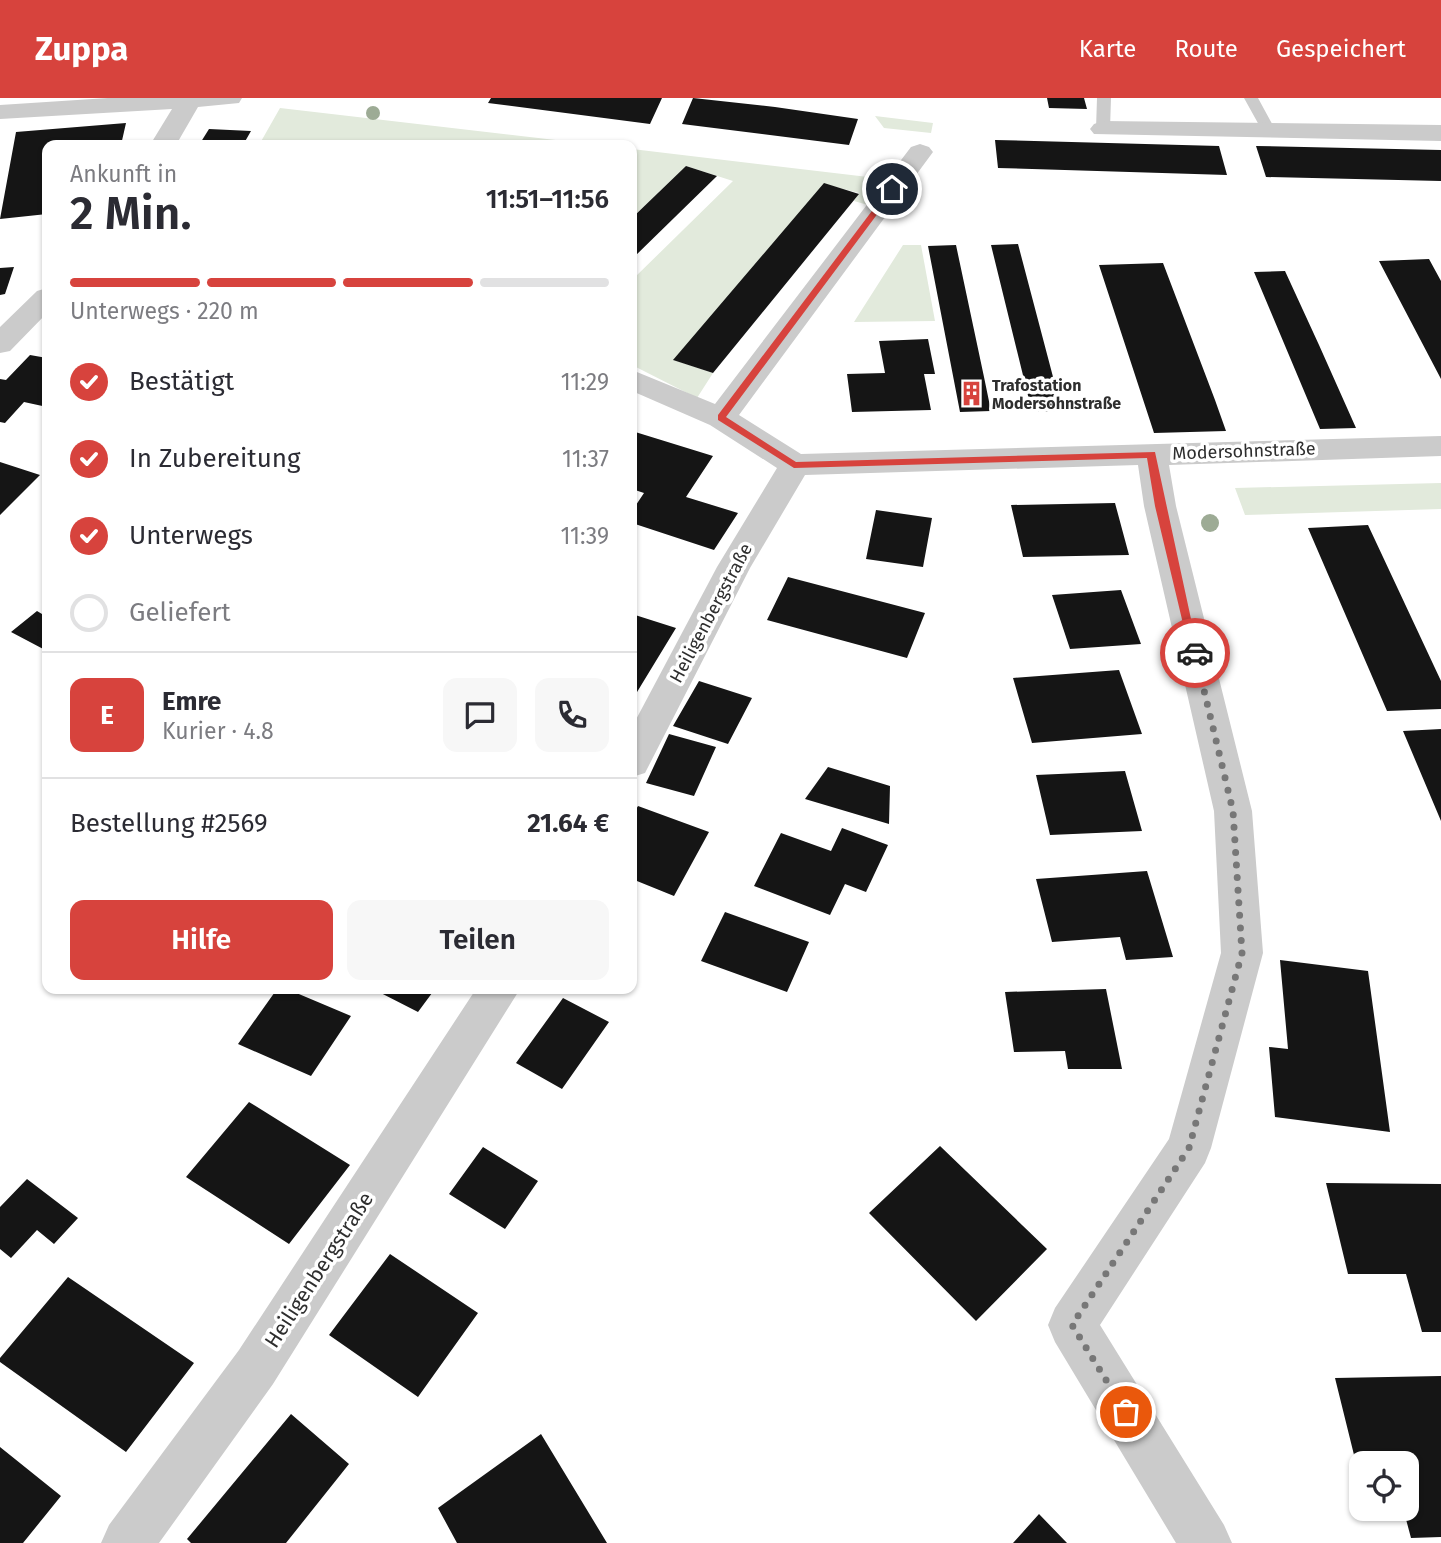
<!DOCTYPE html>
<html lang="de">
<meta charset="utf-8">
<style>
:root{--surface:#fff;--page:#f7f7f7;--text:#2b2b33;--muted:#7c7c81;--line:#e1e1e2;--accent:#d7433d}
body{margin:0;font-family:"Fira Sans",sans-serif;background:var(--page);color:var(--text);height:100vh;display:flex;flex-direction:column;font-size:26px;white-space:nowrap}
*{box-sizing:border-box;margin:0}
p{font-size:23px;color:var(--muted)}
.icon{flex:none;width:38px;height:38px;fill:none;stroke:currentColor;stroke-width:2;stroke-linecap:round;stroke-linejoin:round}
.map{position:relative;flex:1;overflow:hidden}
.side{position:absolute;left:42px;top:42px;width:595px;height:854px;display:flex;flex-direction:column;background:var(--surface);border-radius:14px;box-shadow:0 2px 5px #0004}
.side>*{flex:none}
.fabs{position:absolute;left:1349px;top:1353px;display:grid;gap:14px}
.fabs a{display:grid;place-items:center;width:70px;height:70px;border-radius:14px;background:var(--surface);box-shadow:0 2px 5px #0004;font-size:35px}
.pin{position:absolute;display:grid;place-items:center;width:60px;height:60px;color:#fff;margin:-30px;border:4px solid #fff;border-radius:50%;box-shadow:0 2px 7px #0007}
.courier{position:absolute;display:grid;place-items:center;width:70px;height:70px;margin:-35px;border:5px solid #d7433d;border-radius:50%;background:#fff;color:#222;box-shadow:0 2px 9px #0007}
.headline em{font-style:normal;font-weight:600}
.headline div{display:flex;flex-direction:column-reverse}
.headline{display:flex;align-items:center;justify-content:space-between;height:119px;padding:0 28px}
h1{font-size:46px;font-weight:600;line-height:52px}
.bar{display:grid;grid-template-columns:repeat(4,1fr);gap:10px 7px;align-content:center;height:84px;padding:0 28px}
.bar i{height:9px;border-radius:5px;background:var(--line)}
.bar .active{background:var(--accent)}
.bar p{grid-column:span 4}
.line{display:flex;align-items:center;gap:18px;padding:0 28px;border-top:2px solid var(--line)}
.line div{flex:1}
.round{display:grid;place-items:center;flex:none;width:74px;height:74px;border-radius:14px;background:var(--page)}
ol{padding:0 28px;list-style:none}
li{display:flex;align-items:center;gap:21px;height:77px}
li p{margin-inline-start:auto}
li .icon{padding:7px;border-radius:50%;background:var(--accent);color:#fff;stroke-width:4}
li:last-child{color:var(--muted)}
li i{width:38px;height:38px;border:4px solid var(--line);border-radius:50%}
.button{display:flex;gap:14px;margin-top:auto;padding:14px 28px}
.button a{flex:1;height:80px;border-radius:14px;background:var(--accent);color:#fff;font-size:28px;font-weight:600;line-height:80px;text-align:center}
.button a+a{background:var(--page);color:var(--text)}
header{display:flex;align-items:center;gap:42px;box-sizing:border-box;height:98px;padding:0 35px;background:var(--accent);color:#fff}
header strong{font-size:33px}
nav{display:flex;gap:38px;margin-inline-start:auto;font-size:24px}
.map>svg:first-child{display:block}
</style>
<header>
<strong>Zuppa</strong>
<nav><a>Karte</a><a>Route</a><a>Gespeichert</a></nav>
</header>
<div class="map">
<svg width="1441" height="1445" viewBox="0 0 1441 1445">
<rect width="100%" height="100%" fill="#fff"/>
<!-- green -->
<path fill="#e2eadc" d="M280,10L599,47H394L377,44L372,47H259Z
M875,18L933,25L931,35L884,30Z
M632,51L885,81L868,107L854,103L859,95L824,86L674,262L713,275L697,300L632,267V182L733,83L686,68L632,120Z
M903,147H921L935,223L854,224Z
M1441,385V411L1245,417L1235,390Z"/>
<!-- building -->
<path fill="#151515" d="M491,0H662L650,26L488,5Z
M693,0L775,9L858,21L849,47L682,26Z
M1047,0H1084L1087,11L1049,10Z
M126,25L121,47H47V116L0,121L16,34Z
M209,31L251,33L243,47H199Z
M995,42L1219,48L1227,77L998,70Z
M1256,48L1441,52V83L1266,79Z
M686,68L717,78L632,161V120Z
M824,85L859,96L713,275L673,262Z
M1018,146L1062,313L1032,314L991,147Z
M956,147L984,279L991,313L960,314L928,148Z
M1429,161L1441,183V281L1379,163Z
M1163,165L1215,302L1226,333L1154,335L1099,167Z
M14,169L5,196L0,197V170Z
M1285,173L1319,247L1356,330L1320,331L1254,174Z
M928,241L935,276H924L931,312L852,314L847,276L885,275L879,243Z
M30,257L47,260V309L24,304L5,325L0,324V281L6,282Z
M632,333L713,358L686,399L738,415L714,452L632,425V413L644,395L632,391Z
M0,364L40,377L0,417Z
M1115,405L1129,457L1023,459L1011,407Z
M876,412L932,420L923,469L866,461Z
M1368,427L1441,583V611L1387,613L1308,430Z
M788,479L925,515L907,560L767,522Z
M1121,492L1141,546L1070,551L1052,497Z
M37,513L47,519V553L11,534Z
M632,516L676,530L634,599L632,598Z
M1119,572L1142,636L1032,645L1013,580Z
M699,583L752,600L728,646L673,628Z
M1441,631V723L1403,633Z
M669,636L716,649L694,698L646,685Z
M828,669L890,688L889,726L805,701Z
M1125,673L1142,733L1050,737L1036,677Z
M638,708L709,734L674,798L632,781V718Z
M842,730L888,747L866,794L845,786L830,817L754,788L781,735L831,753Z
M1147,773L1173,859L1126,862L1120,839L1052,844L1036,781Z
M725,814L809,844L787,894L701,863Z
M1280,862L1368,873L1390,1034L1275,1019L1269,949L1288,951Z
M277,891H287L351,918L311,978L238,946Z
M373,891H435L418,914Z
M1106,891L1122,971H1068L1065,953L1014,954L1005,894Z
M563,900L609,924L562,991L516,965Z
M249,1004L350,1067L289,1146L186,1079Z
M940,1048L1047,1151L976,1223L869,1115Z
M483,1049L538,1083L505,1131L449,1096Z
M27,1081L78,1120L54,1146L37,1132L11,1160L0,1151V1109Z
M1326,1085L1441,1086V1234H1422L1406,1176H1348Z
M390,1156L478,1215L418,1299L329,1237Z
M68,1179L194,1265L126,1354L0,1264V1260Z
M1441,1278V1439L1411,1440L1403,1410H1407V1365H1356L1335,1280Z
M291,1316L349,1366L286,1445H191L187,1441Z
M541,1336L607,1445H457L438,1410Z
M0,1349L61,1398L23,1445H0Z
M1039,1416L1067,1445H1013Z"/>
<g fill="none" stroke-linecap="round" stroke-linejoin="round">
<!-- service -->
<path fill="#cbcbcb" fill-rule="evenodd" d="M1097,0H1111L1110,31L1103,35L1096,31Z
M1244,0H1258L1276,33L1274,36H1264Z"/>
<!-- minor -->
<path fill="#cbcbcb" fill-rule="evenodd" d="M108,0H242L239,5L198,9L176,47H150L172,11L0,21V7Z
M1103,23L1441,27V43L1094,36L1090,31L1094,26Z
M920,46L929,49L933,54L739,317L801,356L1441,338V358L1169,367L1176,408L1252,713L1263,855L1211,1050L1205,1065L1100,1227L1224,1427L1232,1445H1176L1055,1244L1048,1227L1055,1210L1169,1041L1221,855L1214,713L1144,408L1138,367L805,377L750,470L645,675L632,679V629L717,469L777,370L710,327L632,293V272L715,306L911,49Z
M47,190V215L10,253L0,255V229L37,193Z
M476,891H520L273,1286L159,1445H101L109,1427L239,1252Z"/>
</g>
<!-- trees -->
<g fill="#9dab95">
<circle cx="373" cy="15" r="7"/>
<circle cx="1210" cy="425" r="9"/>
</g>
<!-- route -->
<path fill="#d7433d" d="M890,89L896,91L726,319L796,364L1155,354L1199,558L1195,559L1190,555L1155,408L1147,360L794,370L718,322V317Z"/>
<g fill="none" stroke-linecap="round" stroke-linejoin="round">
<!-- done -->
<path stroke="#777" stroke-width="7" stroke-dasharray="0 12.6" d="M1126,1314L1072,1227L1189,1050L1242,855L1233,713L1195,555"/>
</g>
<!-- icons -->
<defs>
<symbol id="building-bare" viewBox="-9 -9 18 18"><path d="M-4-6H4V6H1V3H-1V6H-4ZM-2.5-4.3h1.7v1.8h-1.7ZM.8-4.3h1.7v1.8H.8ZM-2.5-1h1.7V.8h-1.7ZM.8-1h1.7V.8H.8Z" fill="#d7433d" stroke="#fff" stroke-width="2.5" paint-order="stroke"/></symbol>
</defs>
<g fill-rule="evenodd">
<use href="#building-bare" x="954" y="278" width="35" height="35"/>
</g>
<g text-anchor="middle" stroke-width="7" stroke-linejoin="round" paint-order="stroke">
<!-- far-poi labels -->
<g font-size="16" font-weight="bold" fill="#2e2e2e" stroke="#fff" text-anchor="start">
<text x="992" y="293">Trafostation<tspan x="992" dy="18">Modersohnstraße</tspan></text>
</g>
<!-- street labels -->
<g font-size="18" fill="#2e2e2e" stroke="#fff">
<text transform="translate(1244 353) rotate(-2)" y="6">Modersohnstraße</text>
<text transform="translate(711 515) rotate(-62)" y="6">Heiligenbergstraße</text>
</g>
<!-- near-street labels -->
<g font-size="21" fill="#2e2e2e" stroke="#fff">
<text transform="translate(319 1172) rotate(-57)" y="7">Heiligenbergstraße</text>
</g>
</g>
</svg>
<div class="fabs">
<a><svg class="icon" aria-label="locate" viewBox="0 0 24 24"><circle cx="12" cy="12" r="6"/><path d="M12 2v4M12 18v4M2 12h4M18 12h4"/></svg></a>
</div>
<div class="pin" style="left:1126px;top:1314px;background:#ea580c"><svg class="icon" aria-label="bag" viewBox="0 0 24 24"><path d="M5 8h14l-1 12H6zM9 8a3 3 0 0 1 6 0"/></svg></div>
<div class="pin" style="left:892px;top:91px;background:#1f2937"><svg class="icon" aria-label="home" viewBox="0 0 24 24"><path d="M3 11l9-7 9 7M6 9v11h12V9"/></svg></div>
<div class="courier" style="left:1195px;top:555px"><svg class="icon" aria-label="car" viewBox="0 0 24 24"><path d="M5 17H2v-5l4-1 3-4h7l3 4 3 1v5h-3M9 17h6M6 11h13"/><circle cx="7" cy="17" r="2"/><circle cx="17" cy="17" r="2"/></svg></div>
<section class="side">
<div class="headline"><div><h1>2 Min.</h1><p>Ankunft in</p></div><em>11:51–11:56</em></div>
<div class="bar"><i class="active"></i><i class="active"></i><i class="active"></i><i></i><p>Unterwegs · 220 m</p></div>
<ol>
<li><svg class="icon" aria-label="check" viewBox="0 0 24 24"><path d="M5 12l5 5 9-10"/></svg>Bestätigt<p>11:29</p></li>
<li><svg class="icon" aria-label="check" viewBox="0 0 24 24"><path d="M5 12l5 5 9-10"/></svg>In Zubereitung<p>11:37</p></li>
<li><svg class="icon" aria-label="check" viewBox="0 0 24 24"><path d="M5 12l5 5 9-10"/></svg>Unterwegs<p>11:39</p></li>
<li><i></i>Geliefert</li>
</ol>
<div class="line" style="height:126px"><b class="round" style="background:var(--accent);color:#fff">E</b><div><b>Emre</b><p>Kurier · 4.8</p></div><a class="round"><svg class="icon" aria-label="chat" viewBox="0 0 24 24"><path d="M4 5h16v11H9l-5 4z"/></svg></a><a class="round"><svg class="icon" aria-label="phone" viewBox="0 0 24 24"><path d="M5 4h4l2 5-3 2q2 4 5 5l2-3 5 2v4C11 20 4 13 5 4z"/></svg></a></div>
<div class="line" style="height:91px"><div>Bestellung #2569</div><b>21.64 €</b></div>
<div class="button"><a>Hilfe</a><a>Teilen</a></div>
</section>
</div>
